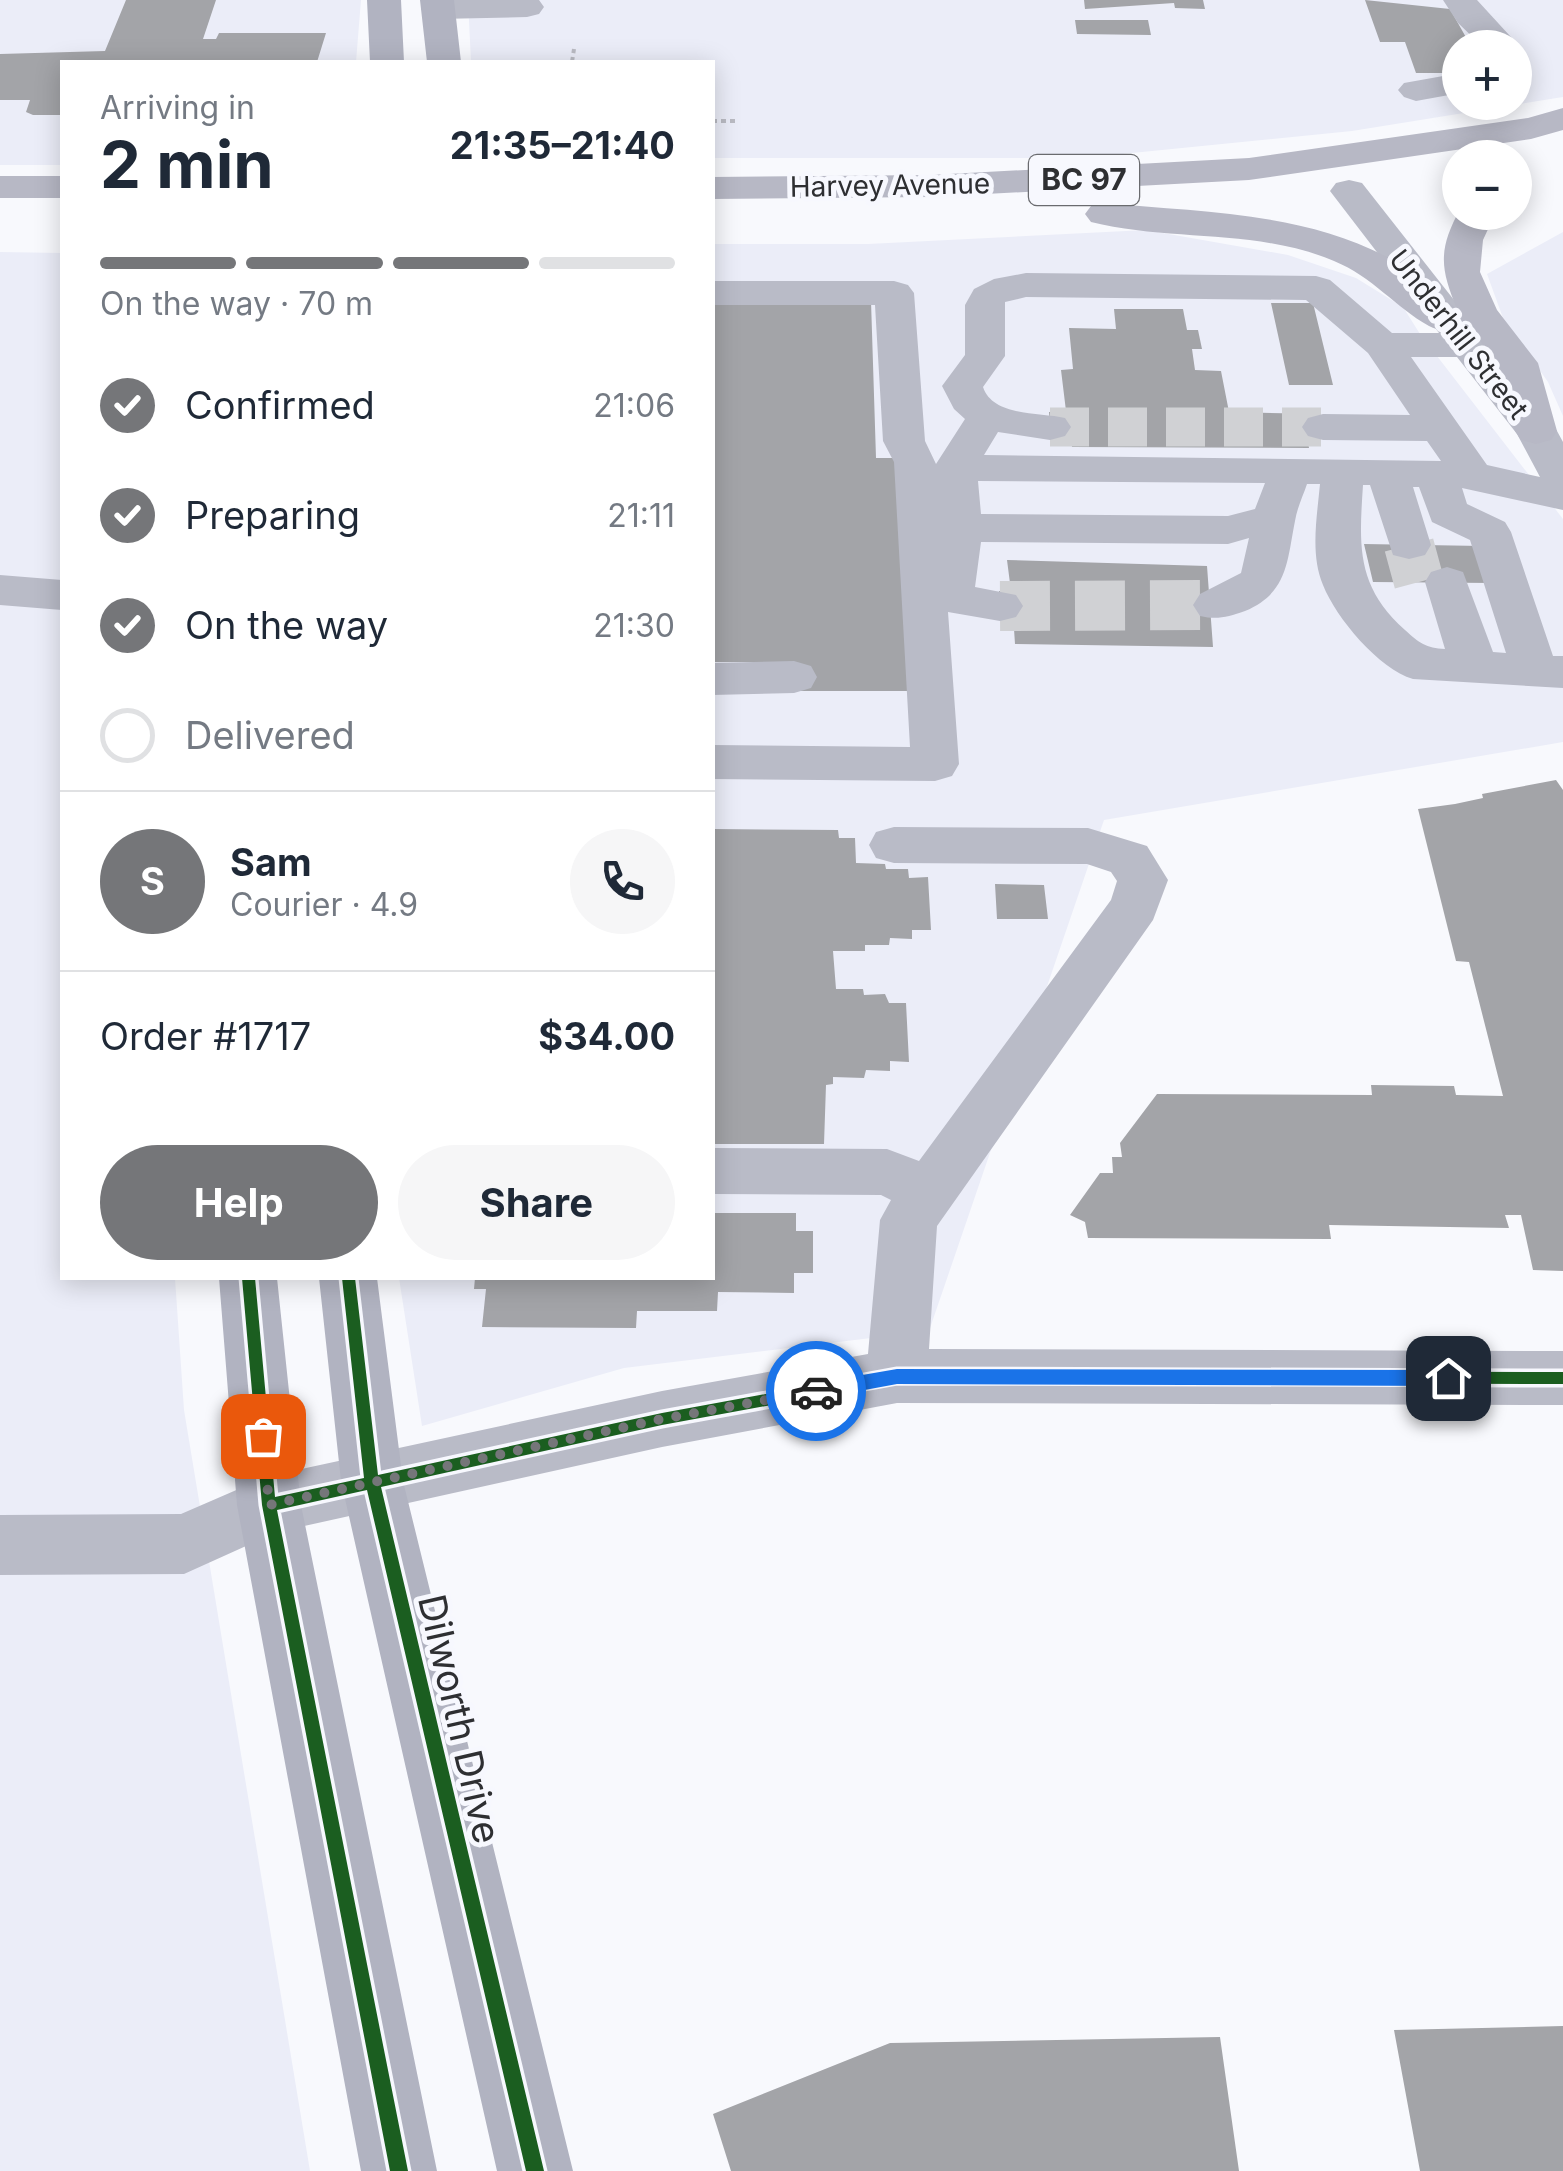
<!DOCTYPE html>
<meta charset="utf-8">
<style>
:root{--surface:#fff;--page:#f6f6f7;--text:#1f2937;--muted:#747a83;--line:#e0e1e3;--accent:#757679}
body{margin:0;font-family:Inter,sans-serif;background:var(--page);color:var(--text);height:100vh;display:flex;flex-direction:column;font-size:38px;white-space:nowrap}
*{box-sizing:border-box;margin:0}
p{font-size:32px;color:var(--muted)}
.icon{flex:none;width:55px;height:55px;fill:none;stroke:currentColor;stroke-width:2;stroke-linecap:round;stroke-linejoin:round}
.map{position:relative;flex:1;overflow:hidden}
.drawer{position:absolute;left:60px;top:60px;width:655px;height:1220px;display:flex;flex-direction:column;background:var(--surface);border-radius:0px;box-shadow:0 5px 25px #0003}
.drawer>*{flex:none}
.tools{position:absolute;left:1442px;top:30px;display:grid;gap:20px}
.tools a{display:grid;place-items:center;width:90px;height:90px;border-radius:50%;background:var(--surface);box-shadow:0 5px 25px #0003;font-size:50px}
.pin{position:absolute;display:grid;place-items:center;width:85px;height:85px;color:#fff;margin:-42px;border-radius:20px;box-shadow:0 5px 15px #0006}
.courier{position:absolute;display:grid;place-items:center;width:100px;height:100px;margin:-50px;border:8px solid #1a73e8;border-radius:50%;background:#fff;color:#222;box-shadow:0 2px 12px #0007}
.headline em{font-style:normal;font-weight:700}
.headline div{display:flex;flex-direction:column-reverse}
.headline{display:flex;align-items:center;justify-content:space-between;height:170px;padding:0 40px}
h1{font-size:65px;font-weight:700;line-height:75px}
.bar{display:grid;grid-template-columns:repeat(4,1fr);gap:15px 10px;align-content:center;height:120px;padding:0 40px}
.bar i{height:12px;border-radius:8px;background:var(--line)}
.bar .current{background:var(--accent)}
.bar p{grid-column:span 4}
.line{display:flex;align-items:center;gap:25px;padding:0 40px;border-top:2px solid var(--line)}
.line div{flex:1}
.round{display:grid;place-items:center;flex:none;width:105px;height:105px;border-radius:52px;background:var(--page)}
ol{padding:0 40px;list-style:none}
li{display:flex;align-items:center;gap:30px;height:110px}
li p{margin-inline-start:auto}
li .icon{padding:10px;border-radius:50%;background:var(--accent);color:#fff;stroke-width:4}
li:last-child{color:var(--muted)}
li i{width:55px;height:55px;border:5px solid var(--line);border-radius:50%}
.primary-button{display:flex;gap:20px;margin-top:auto;padding:20px 40px}
.primary-button a{flex:1;height:115px;border-radius:60px;background:var(--accent);color:#fff;font-size:40px;font-weight:700;line-height:115px;text-align:center}
.primary-button a+a{background:var(--page);color:var(--text)}
.map>svg:first-child{display:block}
</style>
<div class="map">
<svg width="1563" height="2171" viewBox="0 0 1563 2171">
<rect width="100%" height="100%" fill="#f8f9fd"/>
<!-- built -->
<path fill="#ebedf8" fill-rule="evenodd" d="M0,0H361L356,62H62V165H0Z
M468,0H1563V97L1352,131L1082,158H713L712,62H471ZM1460,48H1515V102H1460Z
M1146,230L1288,255L1356,278L1403,307L1420,334L1563,519V742L1104,820L929,1331L624,1368L422,1426L399,1278H712L713,244H868Z
M1563,232V416L1548,382L1503,318L1487,274Z
M0,252L62,253V1278H175L184,1410L310,2171H0Z"/>
<!-- building -->
<path fill="#a3a4a8" d="M126,0H216L203,39H216L219,33H326L317,62H62V115H33L26,112L30,100H0V54L105,51Z
M1084,0H1203L1205,9L1175,8L1174,3L1085,9Z
M1365,0L1450,9L1472,48H1460V73H1416L1405,42H1380Z
M1075,20H1148L1151,35L1077,34Z
M712,300L871,301L876,458H900L911,691H795L794,662H712Z
M1271,303H1313L1333,385H1289Z
M1114,309H1183L1187,330H1198L1202,349H1192L1195,370L1221,371L1229,412L1320,414L1325,436H1307L1309,448L1072,447L1071,436L1051,434L1049,412L1066,411L1061,370L1073,369L1069,328L1116,329Z
M1364,544L1482,546L1493,583L1373,582Z
M1007,560L1207,566L1213,647L1015,644L1013,614L1000,613L999,591H1011Z
M1556,780L1563,790V1271L1533,1270L1521,1215H1505L1509,1228L1329,1225L1331,1239L1088,1238L1085,1222L1070,1215L1100,1173H1113L1112,1157H1122L1120,1143L1157,1094L1372,1095L1371,1085L1454,1086L1456,1095L1503,1096L1469,962L1456,961L1418,809L1455,804L1483,798L1482,794Z
M712,829L838,830L839,838H855L856,863L885,864L886,869H908L909,878L928,877L931,930H912V939L890,938L889,945H865V951H833L836,989H863L864,995L885,994L889,1003H906L909,1062L890,1061V1071L866,1070L864,1078L833,1077V1084L826,1085L824,1144H712Z
M995,884L1044,885L1048,919H997Z
M712,1213H796V1231H813V1273H794V1293L718,1292L717,1311H637L636,1328L482,1327L486,1289H474L475,1278H712Z
M1563,2026V2171H1420L1394,2030Z
M1220,2037L1239,2171H731L713,2114L890,2043Z"/>
<g fill="none" stroke-linecap="round" stroke-linejoin="round">
<!-- minor-tunnel-far1 -->
<path stroke="#d0d1d4" stroke-width="39" stroke-dasharray="39 19" stroke-linecap="butt" d="M1050,427H1323"/>
<!-- minor-tunnel -->
<path stroke="#d0d1d4" stroke-width="50" stroke-dasharray="50 25" stroke-linecap="butt" d="M1409,545L1419,582
M1000,606L1216,605"/>
<!-- path -->
<path stroke="#babbc3" stroke-width="4" stroke-dasharray="5 4" stroke-linecap="butt" d="M572,62L574,49
M712,121H738"/>
<!-- minor -->
<path fill="#b9bbc7" fill-rule="evenodd" d="M434,0H539L544,7L539,14L527,17L438,19L426,16L421,9Z
M1443,0H1477L1521,48L1515,56V48H1484L1458,23Z
M1460,73V93L1416,101L1404,97L1398,90L1404,83Z
M1349,180L1362,183L1557,431L1563,442V510L1462,488L1467,504L1505,522L1511,532L1553,656H1563V688L1413,679C1379,669 1336,618 1323,585C1310,554 1317,517 1320,484H1307C1303,496 1297,508 1295,521C1287,561 1288,593 1245,611C1228,617 1217,620 1200,616L1193,605L1200,594L1241,573L1249,538L1228,544L981,542L975,587L1016,595L1023,606L1016,617L1000,621L948,612L959,764L952,776L935,781L712,779V745L910,747L894,462L883,441L875,305H712V281H894L908,285L914,293L925,441L936,464L965,419L954,409L942,386L965,355V305L974,289L994,279L1026,273L1316,276L1330,280L1392,333H1439L1330,191L1336,183ZM1026,297L1306,300L1368,353L1410,415L1323,414L1308,418L1302,427L1308,436L1323,440L1427,441L1441,461L984,455L998,432L1050,440L1065,436L1071,427L1065,418C1040,412 993,417 983,387L1005,356V302ZM1411,357H1457L1517,434L1540,477L1487,465ZM978,481L1265,483L1255,509L1228,516L981,514ZM1363,485H1370L1393,555L1409,559L1425,555L1431,545L1413,487H1419L1432,522L1470,540L1506,653L1493,652L1463,572L1447,567L1431,572L1425,582L1445,649C1426,648 1419,643 1405,630C1356,586 1359,546 1363,485Z
M0,575L62,580V610L0,605Z
M794,661L811,666L817,677L811,688L794,693L712,695V663Z
M894,827L1088,828L1147,846L1168,880L1153,920L937,1226L929,1349L1563,1351V1405L897,1403L662,1447L277,1532L184,1574L0,1575V1515L181,1514L269,1476L662,1391L868,1354L880,1220L891,1200L881,1195L712,1194V1148L887,1149L919,1161L1111,900L1117,881L1111,872L1087,864L894,863L876,858L869,845L876,832Z"/>
<!-- major -->
<path fill="#b1b3c1" fill-rule="evenodd" d="M367,0H401L404,62H370Z
M420,0H454L461,62H427Z
M219,1278H277L301,1505L437,2171H361L237,1505Z
M319,1278H377L403,1481L573,2171H497L341,1481Z"/>
<!-- highway -->
<path fill="#b7b8c5" fill-rule="evenodd" d="M1563,108V130L1531,139L1249,180L930,197L712,199V177L930,175L1249,158L1528,118Z
M0,176H62V198H0Z
M1104,203C1199,212 1303,212 1389,258C1414,272 1435,292 1457,309C1440,268 1438,250 1460,209L1496,212L1483,240L1480,272L1497,310L1538,363L1557,431L1551,440L1536,444L1521,440L1515,431L1498,364L1464,320L1459,327C1448,330 1440,332 1429,326C1395,307 1373,277 1334,261C1256,228 1171,242 1091,222L1085,214L1091,206Z"/>
<defs>
<path id="cycleway" d="M242,1278H255L275,1497L364,1478L342,1278H355L378,1475L662,1413L897,1370L1563,1372V1384L897,1382L662,1425L381,1487L544,2171H526L367,1490L277,1510L408,2171H390L262,1505Z"/>
</defs>
<!-- cycleway casing -->
<use href="#cycleway" stroke="#f7f8fe" stroke-width="7"/>
<!-- cycleway -->
<use href="#cycleway" fill="#1b5e20" fill-rule="evenodd"/>
</g>
<!-- route -->
<path fill="#1a73e8" d="M897,1369L1448,1370L1456,1378L1448,1386L897,1384L816,1399L807,1391L816,1383Z"/>
<g fill="none" stroke-linecap="round" stroke-linejoin="round">
<!-- done -->
<path stroke="#757679" stroke-width="10" stroke-dasharray="0 18" d="M263,1436L269,1505L662,1419L816,1391"/>
</g>
<g text-anchor="middle" stroke-width="10" stroke-linejoin="round" paint-order="stroke">
<!-- far-street labels -->
<g font-size="28" fill="#2e2f32" stroke="#f7f8fe">
<text transform="translate(890 185) rotate(-1)" y="10">Harvey Avenue</text>
<text transform="translate(1459 334) rotate(52)" y="10">Underhill Street</text>
</g>
<!-- shield labels -->
<rect fill="#f7f8fe" stroke="#6a6b6f" stroke-width="2.5" x="1029" y="155" width="110" height="50" rx="8"/>
<g font-size="30" font-weight="bold" fill="#2e2f32">
<text x="1084" y="190">BC 97</text>
</g>
<!-- near-street labels -->
<g font-size="38" fill="#2e2f32" stroke="#f7f8fe">
<text transform="translate(459 1719) rotate(77)" y="13">Dilworth Drive</text>
</g>
</g>
</svg>
<div class="tools">
<a>+</a>
<a>−</a>
</div>
<div class="pin" style="left:263px;top:1436px;background:#ea580c"><svg class="icon" aria-label="bag" viewBox="0 0 24 24"><path d="M5 8h14l-1 12H6zM9 8a3 3 0 0 1 6 0"/></svg></div>
<div class="pin" style="left:1448px;top:1378px;background:#1f2937"><svg class="icon" aria-label="home" viewBox="0 0 24 24"><path d="M3 11l9-7 9 7M6 9v11h12V9"/></svg></div>
<div class="courier" style="left:816px;top:1391px"><svg class="icon" aria-label="car" viewBox="0 0 24 24"><path d="M5 17H2v-5l4-1 3-4h7l3 4 3 1v5h-3M9 17h6M6 11h13"/><circle cx="7" cy="17" r="2"/><circle cx="17" cy="17" r="2"/></svg></div>
<section class="drawer">
<div class="headline"><div><h1>2 min</h1><p>Arriving in</p></div><em>21:35–21:40</em></div>
<div class="bar"><i class="current"></i><i class="current"></i><i class="current"></i><i></i><p>On the way · 70 m</p></div>
<ol>
<li><svg class="icon" aria-label="check" viewBox="0 0 24 24"><path d="M5 12l5 5 9-10"/></svg>Confirmed<p>21:06</p></li>
<li><svg class="icon" aria-label="check" viewBox="0 0 24 24"><path d="M5 12l5 5 9-10"/></svg>Preparing<p>21:11</p></li>
<li><svg class="icon" aria-label="check" viewBox="0 0 24 24"><path d="M5 12l5 5 9-10"/></svg>On the way<p>21:30</p></li>
<li><i></i>Delivered</li>
</ol>
<div class="line" style="height:180px"><b class="round" style="background:var(--accent);color:#fff">S</b><div><b>Sam</b><p>Courier · 4.9</p></div><a class="round"><svg class="icon" aria-label="phone" viewBox="0 0 24 24"><path d="M5 4h4l2 5-3 2q2 4 5 5l2-3 5 2v4C11 20 4 13 5 4z"/></svg></a></div>
<div class="line" style="height:130px"><div>Order #1717</div><b>$34.00</b></div>
<div class="primary-button"><a>Help</a><a>Share</a></div>
</section>
</div>
